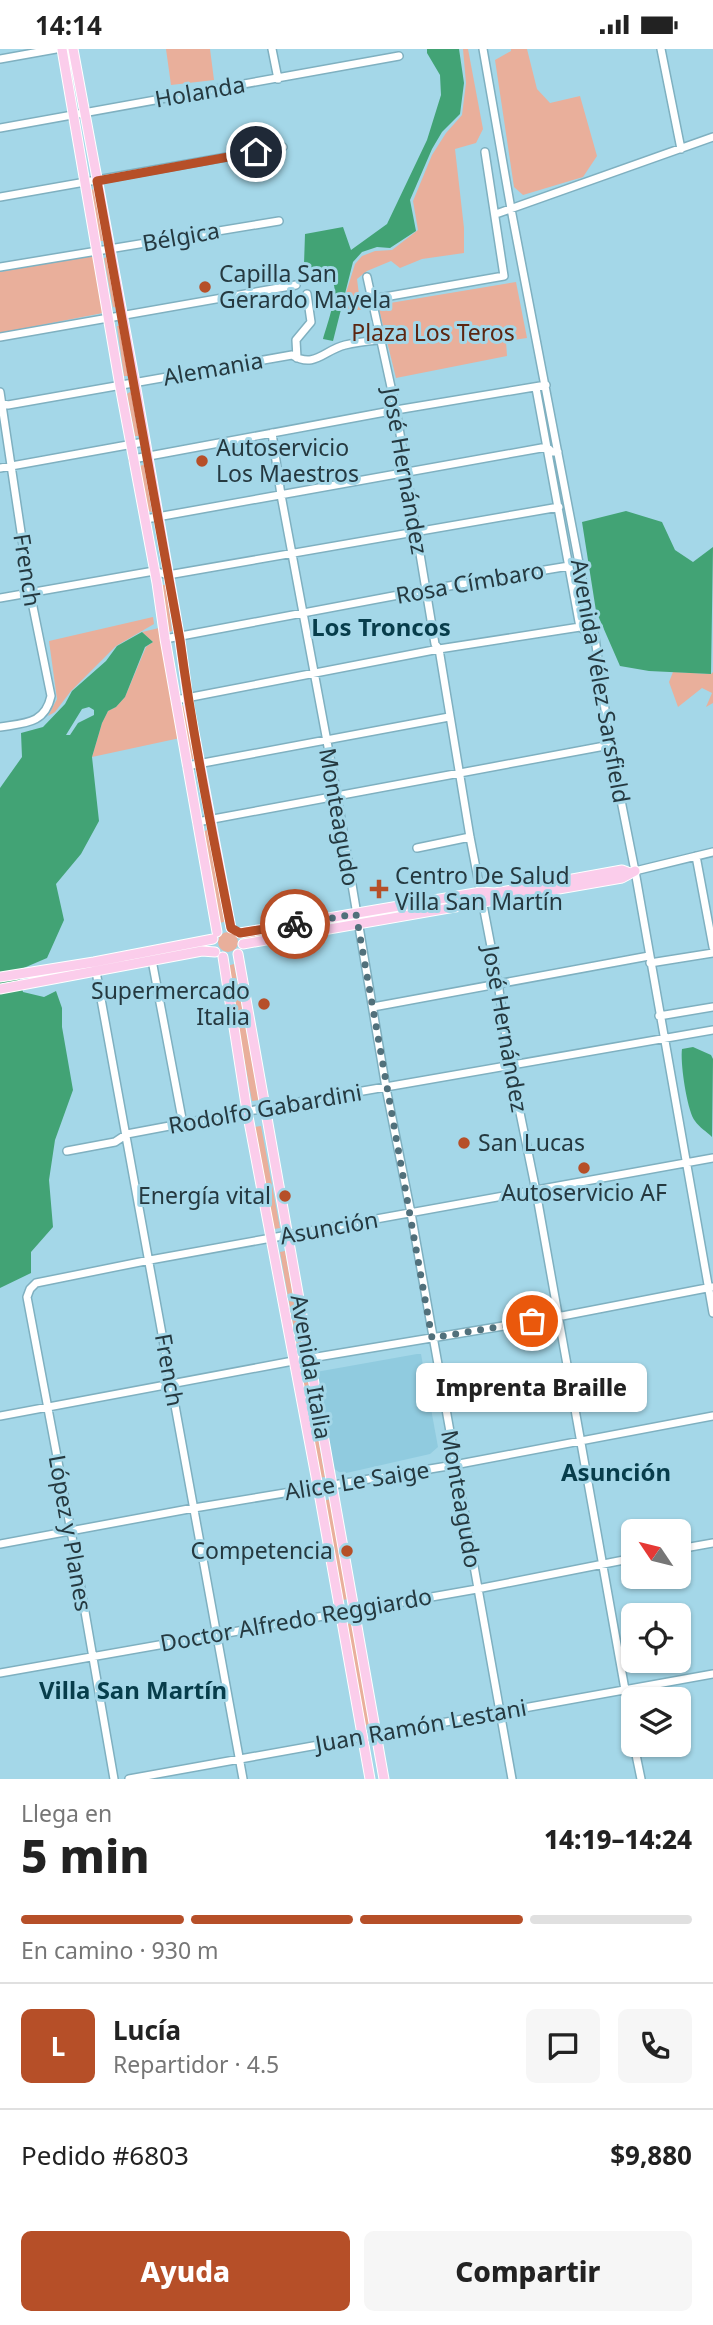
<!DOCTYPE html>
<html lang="es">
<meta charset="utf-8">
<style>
:root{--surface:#fff;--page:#f6f6f6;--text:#222;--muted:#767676;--line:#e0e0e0;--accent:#b64f28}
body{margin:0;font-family:"Noto Sans",sans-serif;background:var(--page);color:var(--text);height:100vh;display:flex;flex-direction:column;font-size:26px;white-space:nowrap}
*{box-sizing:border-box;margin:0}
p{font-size:23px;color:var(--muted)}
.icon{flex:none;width:38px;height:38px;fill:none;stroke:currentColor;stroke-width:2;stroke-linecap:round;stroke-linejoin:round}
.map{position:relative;height:1730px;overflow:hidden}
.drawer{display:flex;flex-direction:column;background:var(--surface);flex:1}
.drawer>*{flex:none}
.needle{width:46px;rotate:305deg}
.fabs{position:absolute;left:621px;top:1470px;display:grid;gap:14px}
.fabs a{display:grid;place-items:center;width:70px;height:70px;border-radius:10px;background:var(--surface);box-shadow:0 2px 5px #0004;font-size:35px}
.pin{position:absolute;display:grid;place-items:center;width:60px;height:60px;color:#fff;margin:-30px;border:4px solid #fff;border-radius:50%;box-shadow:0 2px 7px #0007}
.courier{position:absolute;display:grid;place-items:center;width:70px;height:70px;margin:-35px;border:5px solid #b64f28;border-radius:50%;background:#fff;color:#222;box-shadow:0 2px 9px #0007}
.bubble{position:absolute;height:49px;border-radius:10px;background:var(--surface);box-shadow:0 2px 5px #0004;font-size:23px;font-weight:800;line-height:49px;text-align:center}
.summary em{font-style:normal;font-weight:800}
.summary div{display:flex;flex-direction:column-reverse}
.summary{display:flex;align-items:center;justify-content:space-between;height:119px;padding:0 21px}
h1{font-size:46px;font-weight:800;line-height:52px}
.bar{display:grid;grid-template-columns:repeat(4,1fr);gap:10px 7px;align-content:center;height:84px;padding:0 21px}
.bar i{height:9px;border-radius:5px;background:var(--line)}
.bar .selected{background:var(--accent)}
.bar p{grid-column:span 4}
.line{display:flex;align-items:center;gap:18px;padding:0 21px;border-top:2px solid var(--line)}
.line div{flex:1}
.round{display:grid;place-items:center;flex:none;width:74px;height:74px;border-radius:10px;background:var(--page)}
.primary-button{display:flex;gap:14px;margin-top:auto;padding:14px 21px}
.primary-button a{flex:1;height:80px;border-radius:10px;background:var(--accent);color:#fff;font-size:28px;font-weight:800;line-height:80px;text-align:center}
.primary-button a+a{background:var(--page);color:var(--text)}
.status{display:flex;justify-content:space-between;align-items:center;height:49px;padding:0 35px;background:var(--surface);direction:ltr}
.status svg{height:19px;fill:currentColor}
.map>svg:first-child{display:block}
</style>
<div class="status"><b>14:14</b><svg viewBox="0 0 49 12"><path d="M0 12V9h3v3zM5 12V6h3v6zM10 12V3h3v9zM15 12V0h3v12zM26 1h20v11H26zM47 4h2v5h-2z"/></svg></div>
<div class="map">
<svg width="713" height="1730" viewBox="0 0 713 1730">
<rect width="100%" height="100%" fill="#a4d7e8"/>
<!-- built -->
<path fill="#90cbdf" d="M417,1305H421L438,1398L430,1405L342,1425L333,1419L316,1323Z"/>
<!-- green -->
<path fill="#e9af9b" d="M166,0H210L214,31L171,36Z
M463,0H468L483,80L476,94L455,100L464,179V204L422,210L400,219L391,212L367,222L357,230L361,261L341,260L355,215L362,207L375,202L392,201L418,181L413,152L432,106L446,84L462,66L466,34Z
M511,0H527L537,40L550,54L580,47L597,107L583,128L523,146L514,138L495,11L511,2Z
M94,140H95L104,192H100L91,141Z
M93,206L103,264L0,284V223Z
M107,208L108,209L117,259L113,258L104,209Z
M516,233L527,289L506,292L507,307L396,329L378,256Z
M117,277H120L128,327H124Z
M130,343L131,344L139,387H135L127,345Z
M143,416H144L152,463L148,462L140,417Z
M162,536H166L172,582L169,583Z
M153,568L154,575L116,597L71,642L55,663L48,667L57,650L49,592Z
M159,579L180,689L92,708L102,674L108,662L116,658L125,648L146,598L153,593L142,583Z
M673,623L711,625L713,623V654L706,658L712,644L702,639L678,658L669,633Z
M186,656L195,710H191L181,657Z
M208,781L227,872L220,874L204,782Z
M468,850V853L365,872L364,866Z
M349,870V872L246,890L245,888Z
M218 893a10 10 0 1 1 20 0a10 10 0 1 1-20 0Z
M234,915L259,1051L252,1052L227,917Z
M261,1077L280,1179L274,1180L254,1078Z
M285,1202L303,1302L298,1303L280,1203Z
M307,1326L325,1428L319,1429L301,1327Z
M330,1450L348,1550L343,1551L324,1452Z
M353,1574L371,1677L365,1678L347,1575Z"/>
<!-- water -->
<path fill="#42a375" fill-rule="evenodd" d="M427,0H459L464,34L460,65L442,83L432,100L410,151L416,182L390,199L377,198L362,203L353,213L333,292L323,290C326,278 339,244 333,234C326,225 314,220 304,215L305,185L343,178L351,201L387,175L427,91L441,46L440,26L427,4Z
M626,462L662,473L675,501L693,513L713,498L711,625L649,622L620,617L596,562L582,473Z
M142,583L153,593L145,598L125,648L116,658L108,662L102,674L92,708L99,772L81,805L56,835L64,871L47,909L19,921L18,924L23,943L44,948L56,942L62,959V978L73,1041L55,1091L49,1131L53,1178L31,1203V1224L0,1239V739L22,708L21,684L43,678L65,655L72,642L106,612L117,597ZM89,658L94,661V666L78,674L70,686H66L82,660Z
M693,998L711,1006L713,1010L712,1088C707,1083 699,1078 695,1072C687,1062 680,1013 682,1000Z"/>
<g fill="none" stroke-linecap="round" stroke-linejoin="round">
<defs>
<path id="minor" d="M272,0L278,30
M483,0L511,160L588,561L595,589L610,696L635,822L713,1264
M661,0L681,100
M0,10L56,0
M0,79L399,7
M0,148L283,98
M496,165L713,88
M0,218L279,172
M367,228L396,361L435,595L439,600L470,788L498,934L510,1015L536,1142L634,1691
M373,250L504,227L485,103
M0,288L296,236
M297,309L296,291L311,273L307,245
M536,339L580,578
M0,343L30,543L51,647C45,675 25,674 0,678
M0,354L8,356L292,306C315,320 324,301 345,296C357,293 369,292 380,291
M272,384L281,446L337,746L386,1039L411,1164L512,1730
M133,410L396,361L546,336
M0,419L144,393
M146,470L547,398L552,403H558
M0,549L154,522L168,526L559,458
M165,590L425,541L569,517
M176,651L439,600L580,578L595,589
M187,717L449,668
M197,773L610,696
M417,799L470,788
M696,807L713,898
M635,822L713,803
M151,906L183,1075
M650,914L713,904
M95,917L243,1730
M373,958L649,907
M659,967L713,958
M67,1102L115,1093L127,1085L265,1059L713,981
M0,1367L293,1312L557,1268L712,1238
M0,1495L194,1459L454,1416L713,1367
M679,1500L713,1494
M0,1624L477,1540L634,1509
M634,1696L641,1730
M114,1730L71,1482L27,1248L30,1240L36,1234L150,1211L713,1109
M129,1730L713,1625"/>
<path id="major" d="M62,0L120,337L157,534L165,590L217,883
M73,0L135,334L180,591L189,657L231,879
M240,884L481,843L495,844L622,821L630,824
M243,895L622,829L635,822
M238,905L384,1730
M223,908L247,1062L318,1438L370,1730
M0,928L94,913L213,890
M0,940L202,902L215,903"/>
</defs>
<!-- minor casing -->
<use href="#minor" stroke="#7fb0c0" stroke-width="10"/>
<!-- major casing -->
<use href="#major" stroke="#fff" stroke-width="11"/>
<!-- minor -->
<use href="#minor" stroke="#fff" stroke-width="7"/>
<!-- major -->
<use href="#major" stroke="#fbcdeb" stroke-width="9"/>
</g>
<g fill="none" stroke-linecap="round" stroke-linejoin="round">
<!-- done -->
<path stroke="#51707b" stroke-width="7" stroke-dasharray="0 12.6" d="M295,875L356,865L432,1289L532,1272"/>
<!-- route -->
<path stroke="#b64f28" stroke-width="9" d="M256,103L97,132L180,591C193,688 212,783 231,879L240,884L295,875"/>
</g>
<!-- markers -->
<g fill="#b64f28" stroke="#a4d7e8" stroke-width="2.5">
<circle cx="205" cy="238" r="7"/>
<circle cx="202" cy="412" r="7"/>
<path d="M375.5 829.5h7v7h7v7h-7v7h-7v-7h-7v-7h7z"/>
<circle cx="264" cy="955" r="7"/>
<circle cx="464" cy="1094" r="7"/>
<circle cx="584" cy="1119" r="7"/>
<circle cx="285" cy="1147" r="7"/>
<circle cx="347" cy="1502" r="7"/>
</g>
<g text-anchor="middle" stroke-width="6" stroke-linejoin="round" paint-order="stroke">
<!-- street labels -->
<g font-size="23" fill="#253940" stroke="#a4d7e8">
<text transform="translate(200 43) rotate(-10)" y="8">Holanda</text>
<text transform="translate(181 188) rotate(-10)" y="8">Bélgica</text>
<text transform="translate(213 320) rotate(-10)" y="8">Alemania</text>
<text transform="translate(405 422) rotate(80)" y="8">José Hernández</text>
<text transform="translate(27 521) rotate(81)" y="8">French</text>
<text transform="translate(470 534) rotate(-10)" y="8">Rosa Címbaro</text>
<text transform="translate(600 632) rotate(80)" y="8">Avenida Vélez Sarsfield</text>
<text transform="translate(339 768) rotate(80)" y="8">Monteagudo</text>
<text transform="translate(505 980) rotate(80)" y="8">José Hernández</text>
<text transform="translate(265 1060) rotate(-10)" y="8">Rodolfo Gabardini</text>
<text transform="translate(329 1179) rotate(-10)" y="8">Asunción</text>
<text transform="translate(311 1318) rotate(80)" y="8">Avenida Italia</text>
<text transform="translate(169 1321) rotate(80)" y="8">French</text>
<text transform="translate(357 1432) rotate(-9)" y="8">Alice Le Saige</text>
<text transform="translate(461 1450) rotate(80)" y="8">Monteagudo</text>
<text transform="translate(70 1484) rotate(80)" y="8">López y Planes</text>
<text transform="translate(296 1571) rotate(-10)" y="8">Doctor Alfredo Reggiardo</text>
<text transform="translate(421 1677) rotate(-10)" y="8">Juan Ramón Lestani</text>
</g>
<!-- poi labels -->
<g font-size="23" fill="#253940" stroke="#a4d7e8" text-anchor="start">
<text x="219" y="233">Capilla San<tspan x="219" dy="26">Gerardo Mayela</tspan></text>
<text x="216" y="407">Autoservicio<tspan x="216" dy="26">Los Maestros</tspan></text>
<text x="395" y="835">Centro De Salud<tspan x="395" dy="26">Villa San Martín</tspan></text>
<text x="250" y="950" text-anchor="end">Supermercado<tspan x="250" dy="26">Italia</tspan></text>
<text x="478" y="1102">San Lucas</text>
<text x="584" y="1152" text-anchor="middle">Autoservicio AF</text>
<text x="271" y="1155" text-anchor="end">Energía vital</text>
<text x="333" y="1510" text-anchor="end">Competencia</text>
</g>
<!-- park labels -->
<g font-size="23" fill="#5c2510" stroke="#a4d7e8">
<text x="433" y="292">Plaza Los Teros</text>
</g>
<!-- neighbourhood labels -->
<g font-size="24" font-weight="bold" fill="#073d4b" stroke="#a4d7e8">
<text x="381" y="587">Los Troncos</text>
<text x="616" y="1432">Asunción</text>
<text x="133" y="1650">Villa San Martín</text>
</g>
</g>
</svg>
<div class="fabs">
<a><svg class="needle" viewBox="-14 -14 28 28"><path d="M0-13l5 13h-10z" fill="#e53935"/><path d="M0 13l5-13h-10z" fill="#767676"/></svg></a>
<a><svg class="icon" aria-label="locate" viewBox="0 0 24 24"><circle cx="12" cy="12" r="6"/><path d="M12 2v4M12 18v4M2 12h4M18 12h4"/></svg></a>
<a><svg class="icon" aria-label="layers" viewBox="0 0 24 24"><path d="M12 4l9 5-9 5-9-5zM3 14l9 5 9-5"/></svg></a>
</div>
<div class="pin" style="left:532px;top:1272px;background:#ea580c"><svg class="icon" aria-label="bag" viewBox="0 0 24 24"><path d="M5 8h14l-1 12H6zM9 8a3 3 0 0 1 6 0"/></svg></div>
<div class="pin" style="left:256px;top:103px;background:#1f2937"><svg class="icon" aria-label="home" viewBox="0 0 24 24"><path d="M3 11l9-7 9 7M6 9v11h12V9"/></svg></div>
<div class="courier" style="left:295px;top:875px"><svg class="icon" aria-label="bike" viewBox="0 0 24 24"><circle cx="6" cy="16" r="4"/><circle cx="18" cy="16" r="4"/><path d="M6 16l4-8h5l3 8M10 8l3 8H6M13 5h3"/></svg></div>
<div class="bubble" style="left:416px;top:1314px;width:231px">Imprenta Braille</div>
</div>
<section class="drawer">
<div class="summary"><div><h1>5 min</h1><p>Llega en</p></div><em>14:19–14:24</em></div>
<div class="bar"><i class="selected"></i><i class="selected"></i><i class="selected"></i><i></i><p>En camino · 930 m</p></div>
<div class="line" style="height:126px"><b class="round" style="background:var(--accent);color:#fff">L</b><div><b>Lucía</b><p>Repartidor · 4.5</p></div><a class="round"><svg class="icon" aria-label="chat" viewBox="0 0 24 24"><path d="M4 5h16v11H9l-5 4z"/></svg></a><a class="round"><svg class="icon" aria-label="phone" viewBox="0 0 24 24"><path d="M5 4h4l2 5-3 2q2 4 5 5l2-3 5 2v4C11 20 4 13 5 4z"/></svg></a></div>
<div class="line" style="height:91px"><div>Pedido #6803</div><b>$9,880</b></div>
<div class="primary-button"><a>Ayuda</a><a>Compartir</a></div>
</section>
